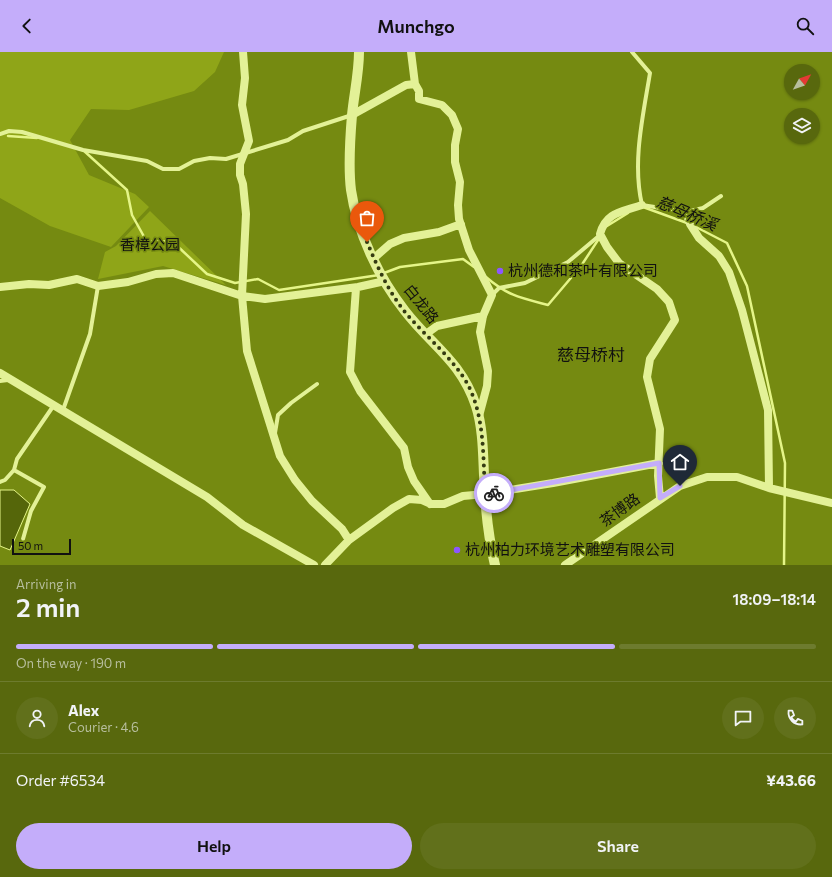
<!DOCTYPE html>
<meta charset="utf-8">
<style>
:root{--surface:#58680d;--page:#61701b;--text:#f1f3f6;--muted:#b7be9d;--line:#6d7b2e;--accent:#c4adfa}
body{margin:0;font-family:Commissioner,"Noto Sans SC",sans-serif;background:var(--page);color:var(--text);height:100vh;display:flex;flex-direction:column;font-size:15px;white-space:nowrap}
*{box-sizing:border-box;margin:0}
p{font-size:13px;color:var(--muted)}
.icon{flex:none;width:22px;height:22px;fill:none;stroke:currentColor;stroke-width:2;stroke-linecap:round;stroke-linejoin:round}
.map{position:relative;height:513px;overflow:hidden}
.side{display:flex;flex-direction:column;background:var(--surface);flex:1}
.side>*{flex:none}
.needle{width:26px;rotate:50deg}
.tools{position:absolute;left:784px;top:12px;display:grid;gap:8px}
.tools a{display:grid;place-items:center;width:36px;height:36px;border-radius:50%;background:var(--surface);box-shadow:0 1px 3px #0004;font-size:20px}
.scale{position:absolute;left:12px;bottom:10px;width:59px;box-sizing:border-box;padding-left:4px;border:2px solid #111;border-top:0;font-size:11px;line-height:14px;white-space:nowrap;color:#111;-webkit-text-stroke:3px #758a11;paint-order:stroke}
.pin{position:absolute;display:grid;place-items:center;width:34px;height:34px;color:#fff;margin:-41px -17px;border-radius:50% 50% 50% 0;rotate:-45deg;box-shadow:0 0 4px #0007}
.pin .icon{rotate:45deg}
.courier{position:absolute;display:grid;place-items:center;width:40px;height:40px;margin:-20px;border:3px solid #c4adfa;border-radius:50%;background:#fff;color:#222;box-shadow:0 1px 5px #0007}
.head em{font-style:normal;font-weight:600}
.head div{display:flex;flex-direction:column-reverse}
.head{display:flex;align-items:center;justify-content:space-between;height:68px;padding:0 16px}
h1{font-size:26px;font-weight:600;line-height:30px}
.bar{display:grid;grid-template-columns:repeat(4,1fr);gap:6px 4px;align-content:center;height:48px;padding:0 16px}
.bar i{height:5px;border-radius:3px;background:var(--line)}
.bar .current{background:var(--accent)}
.bar p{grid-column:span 4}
.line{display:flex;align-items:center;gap:10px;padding:0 16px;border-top:1px solid var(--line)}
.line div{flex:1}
.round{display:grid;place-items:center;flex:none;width:42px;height:42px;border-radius:21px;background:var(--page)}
.button{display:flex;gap:8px;margin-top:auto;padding:8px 16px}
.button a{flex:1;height:46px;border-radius:24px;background:var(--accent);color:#111;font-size:16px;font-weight:600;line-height:46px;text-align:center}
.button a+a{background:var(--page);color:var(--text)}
header{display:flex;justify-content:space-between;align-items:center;height:52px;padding:0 16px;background:var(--accent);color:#111;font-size:18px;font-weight:600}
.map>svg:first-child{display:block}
</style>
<header><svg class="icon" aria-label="back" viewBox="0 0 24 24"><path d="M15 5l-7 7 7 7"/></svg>Munchgo<svg class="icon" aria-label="search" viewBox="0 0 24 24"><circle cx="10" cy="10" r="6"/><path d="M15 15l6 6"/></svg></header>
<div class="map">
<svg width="832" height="513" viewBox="0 0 832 513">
<rect width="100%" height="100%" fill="#758a11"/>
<!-- green -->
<path fill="#8fa518" d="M0,0H224L215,20L194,39L129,58L91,57L70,88L89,123L135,142L149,155L111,195L50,174L0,146Z
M150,159L226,233L163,214L98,227L105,200L116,194Z"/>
<!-- water -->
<path fill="#55660a" stroke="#e5f588" d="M0,438H14L30,452L10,498L0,494Z"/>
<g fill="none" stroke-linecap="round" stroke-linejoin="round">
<!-- stream -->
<path stroke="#e5f588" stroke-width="2.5" d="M8,84L37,86
M83,98L127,138L132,163L147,190L172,189L207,222L235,231L258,227L279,238L379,223
M643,155L687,171
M607,174L628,161
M696,175L727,191L747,234L785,411L784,513
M384,221L400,215L463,207L474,215
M486,225C508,244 521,246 548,253L581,214L600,185"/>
<!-- service -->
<path stroke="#e3f197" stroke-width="4" d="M632,0L650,21C643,64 632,110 642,153L686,160L703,156L721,144
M0,82L9,79L22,80L83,98L147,109L163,117H179L194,109L210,106L226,107L288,88L303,79L352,63
M492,243L499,236L525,231L568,210L600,183
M0,329L8,328
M63,358L90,282L98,234
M275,381L278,363L291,351L317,332
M0,430L5,428L14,418
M23,487L31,459L44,435L14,418L17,407L54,353"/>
<!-- minor -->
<path stroke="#e3f197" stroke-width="8" d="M243,0L245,26L242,53L249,89L240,112V123L243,132L246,162L242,244L247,299L280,404L295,428L312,449L342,477L349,488
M411,0L415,32
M352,63L406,33L415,32L419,39V47L442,53L452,63L458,77L455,93V110L460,130L458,153L459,167L469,198L492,243L483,264L480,280L488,319L487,334L479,364
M642,153C622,160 606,160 600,182L607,195L619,211L657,237L669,250L675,268L650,307L647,325L660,377L658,424L660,446
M686,160L690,172L699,186L719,204L729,220L742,258L768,358L769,436
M374,206L390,192L404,186L439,180L461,172
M0,235L29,232L49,233L77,227L98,234L128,230L156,222L173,221L242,244L265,247L358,235L385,229
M356,236L350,320L360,339L404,396L408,415L414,429L430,452
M426,282L437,274L483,264
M0,321L207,445L243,473L314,513
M325,513L349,488L393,456L409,447L422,448L431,452H444L463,444L485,442L553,431L659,411
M565,513L680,434L707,425H737L769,436L832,451"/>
<!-- tertiary -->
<path stroke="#e3f197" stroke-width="10" d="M359,0C359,21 354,42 352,63C350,87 348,114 351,138C357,180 379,226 405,259C432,294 461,309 476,354C483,376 483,401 484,423C485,453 488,484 495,513"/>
</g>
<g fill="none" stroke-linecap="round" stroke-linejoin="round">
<!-- done -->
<path stroke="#343b11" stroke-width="4" stroke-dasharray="0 7.2" d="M367,190C377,214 388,239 405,260C425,284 451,304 467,331C485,364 483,406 485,442L494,441"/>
<!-- route -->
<path stroke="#c4adfa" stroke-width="5" d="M494,441L659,411L660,446L680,434"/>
</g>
<!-- markers -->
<g fill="#8d57ff" stroke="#758a11" stroke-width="1.5">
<circle cx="500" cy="219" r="4"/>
<circle cx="457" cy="498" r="4"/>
</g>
<g text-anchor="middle" stroke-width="3" stroke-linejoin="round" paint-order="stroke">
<!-- park labels -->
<g font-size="15" fill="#111" stroke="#758a11">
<text x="150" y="198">香樟公园</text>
</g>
<!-- poi labels -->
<g font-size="15" fill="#111" stroke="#758a11" text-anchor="start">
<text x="508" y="224">杭州德和茶叶有限公司</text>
<text x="465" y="503">杭州柏力环境艺术雕塑有限公司</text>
</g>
<!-- street labels -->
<g font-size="15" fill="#111" stroke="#758a11">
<text transform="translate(421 252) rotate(51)" y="5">白龙路</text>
<text transform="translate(620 458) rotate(-36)" y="5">茶博路</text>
</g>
<!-- water labels -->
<g font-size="16" font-style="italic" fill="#111" stroke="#758a11">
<text transform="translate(687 161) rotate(23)" y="6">慈母桥溪</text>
</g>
<!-- quarter labels -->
<g font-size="17" fill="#111" stroke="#758a11">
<text x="591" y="309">慈母桥村</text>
</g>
</g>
</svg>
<div class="tools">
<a><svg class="needle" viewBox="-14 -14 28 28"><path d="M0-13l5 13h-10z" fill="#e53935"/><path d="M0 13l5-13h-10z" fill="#b7be9d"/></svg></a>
<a><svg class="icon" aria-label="layers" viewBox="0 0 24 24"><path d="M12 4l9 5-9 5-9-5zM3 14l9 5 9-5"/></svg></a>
</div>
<div class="scale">50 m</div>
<div class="pin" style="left:367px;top:190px;background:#ea580c"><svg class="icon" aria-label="bag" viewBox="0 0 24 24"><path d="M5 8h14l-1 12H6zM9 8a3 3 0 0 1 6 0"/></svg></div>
<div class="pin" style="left:680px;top:434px;background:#1f2937"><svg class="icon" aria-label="home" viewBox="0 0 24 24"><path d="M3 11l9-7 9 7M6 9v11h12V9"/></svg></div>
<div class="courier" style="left:494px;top:441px"><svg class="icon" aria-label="bike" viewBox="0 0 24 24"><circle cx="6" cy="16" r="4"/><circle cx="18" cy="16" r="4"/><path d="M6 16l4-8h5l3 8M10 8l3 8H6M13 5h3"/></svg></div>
</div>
<section class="side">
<div class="head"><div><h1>2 min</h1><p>Arriving in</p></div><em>18:09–18:14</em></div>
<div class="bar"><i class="current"></i><i class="current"></i><i class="current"></i><i></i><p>On the way · 190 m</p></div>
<div class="line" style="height:72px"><a class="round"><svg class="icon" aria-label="person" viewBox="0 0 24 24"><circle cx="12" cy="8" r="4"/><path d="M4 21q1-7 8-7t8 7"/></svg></a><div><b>Alex</b><p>Courier · 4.6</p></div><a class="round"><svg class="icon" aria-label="chat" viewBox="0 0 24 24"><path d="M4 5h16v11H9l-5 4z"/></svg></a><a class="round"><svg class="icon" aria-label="phone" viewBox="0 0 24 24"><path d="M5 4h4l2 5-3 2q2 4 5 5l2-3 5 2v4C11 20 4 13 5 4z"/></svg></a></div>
<div class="line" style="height:52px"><div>Order #6534</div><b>¥43.66</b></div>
<div class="button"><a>Help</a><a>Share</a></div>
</section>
